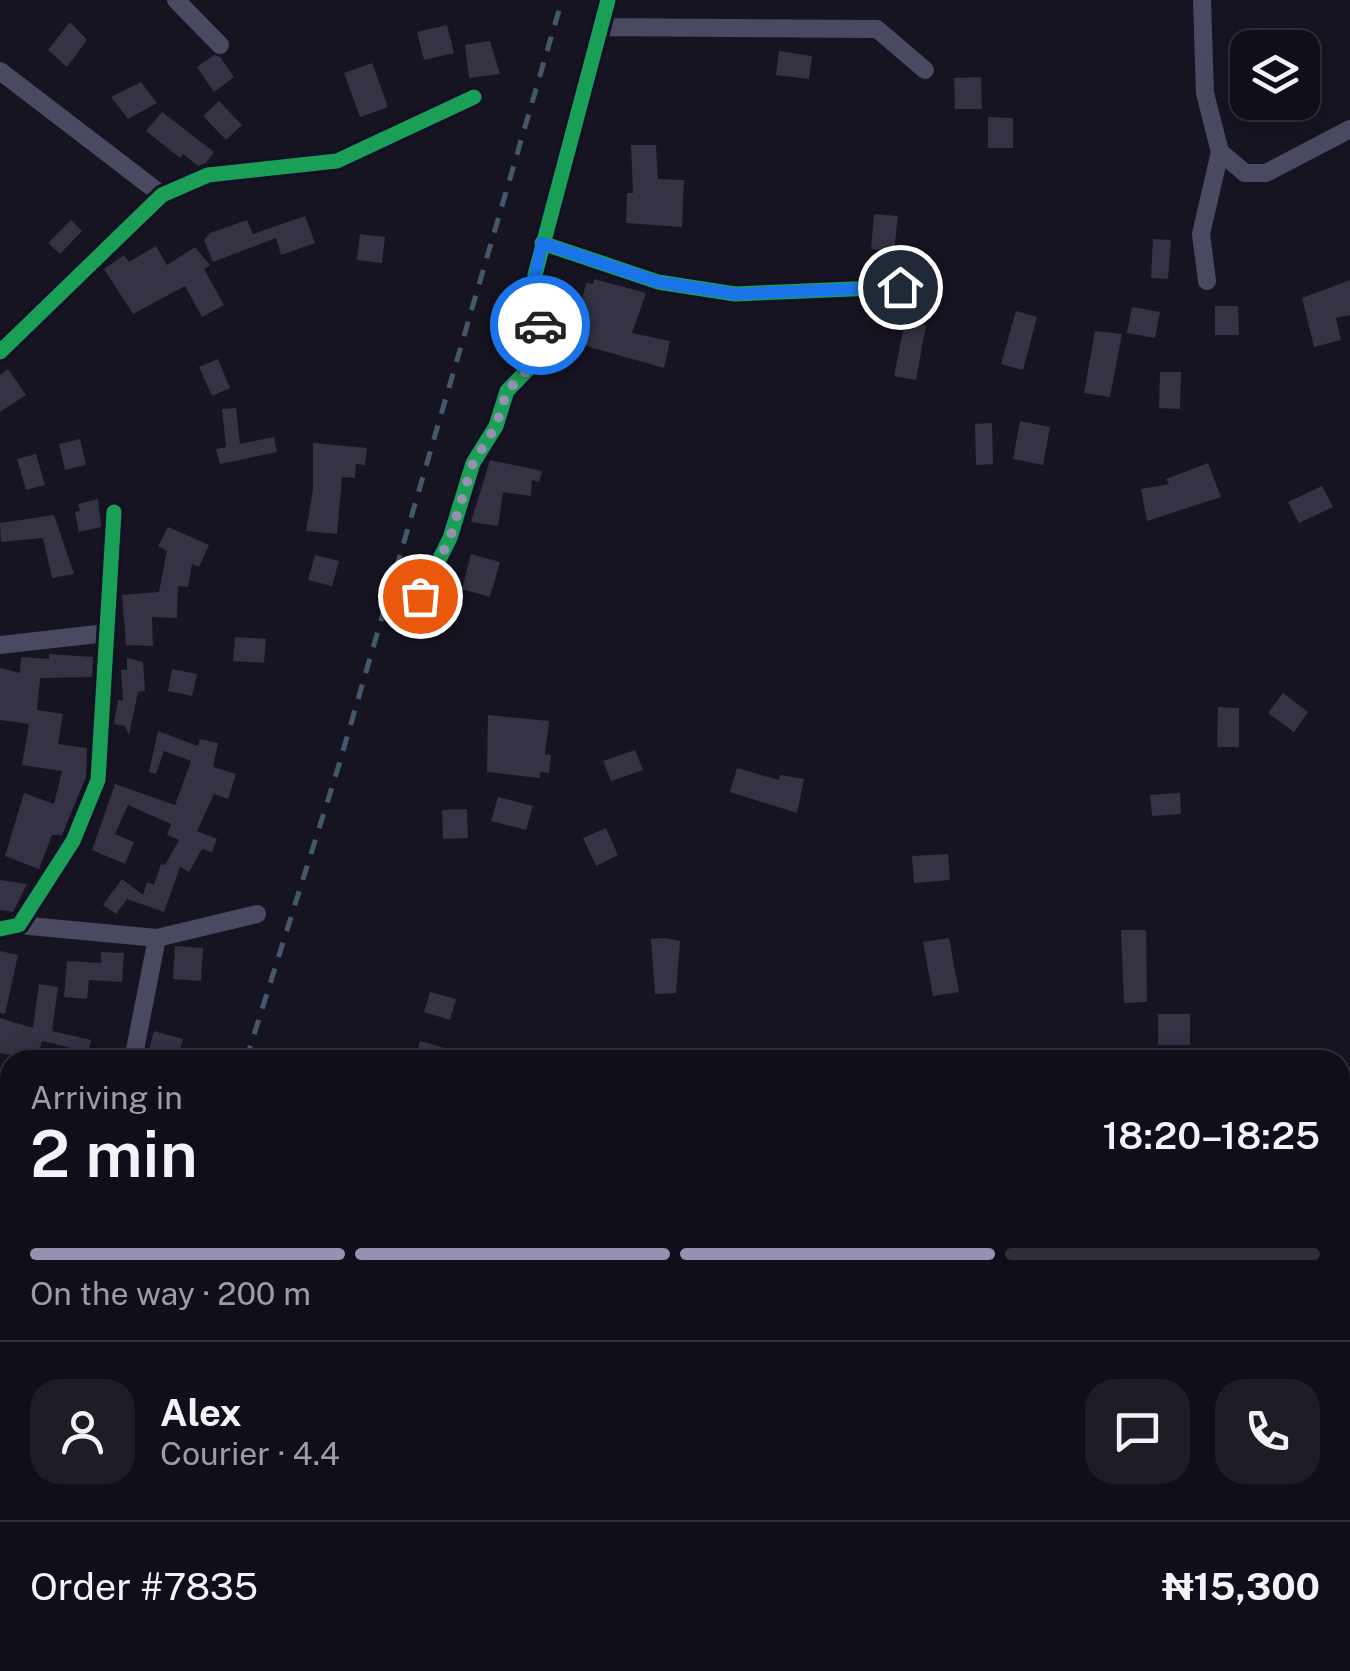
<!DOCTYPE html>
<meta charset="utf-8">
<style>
:root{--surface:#100f19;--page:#1e1d26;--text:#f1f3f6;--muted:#9c9ca2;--line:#302f38;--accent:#9591b1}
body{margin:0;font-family:"Public Sans",sans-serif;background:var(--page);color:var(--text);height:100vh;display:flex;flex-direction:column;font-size:38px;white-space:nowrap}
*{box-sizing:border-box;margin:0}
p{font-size:32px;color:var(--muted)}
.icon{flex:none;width:55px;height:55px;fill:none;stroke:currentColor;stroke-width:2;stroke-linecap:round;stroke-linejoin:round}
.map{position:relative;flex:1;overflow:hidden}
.drawer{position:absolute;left:0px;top:1050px;width:1350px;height:622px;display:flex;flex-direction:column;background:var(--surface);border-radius:30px 30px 0 0;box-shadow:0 5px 25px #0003,0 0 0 2px var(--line)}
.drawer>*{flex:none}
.tools{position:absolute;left:1230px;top:30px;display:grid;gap:20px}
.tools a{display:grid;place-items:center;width:90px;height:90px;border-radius:20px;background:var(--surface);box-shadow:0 5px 25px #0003,0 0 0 2px var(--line);font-size:50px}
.pin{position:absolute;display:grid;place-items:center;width:85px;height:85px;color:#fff;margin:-42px;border:5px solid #fff;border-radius:50%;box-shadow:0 2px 10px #0007}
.courier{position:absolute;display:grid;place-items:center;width:100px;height:100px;margin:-50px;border:8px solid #1a73e8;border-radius:50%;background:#fff;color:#222;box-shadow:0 2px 12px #0007}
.headline em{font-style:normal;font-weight:600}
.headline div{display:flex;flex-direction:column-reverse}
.headline{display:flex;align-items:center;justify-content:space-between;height:170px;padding:0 30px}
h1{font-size:65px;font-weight:600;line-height:75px}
.bar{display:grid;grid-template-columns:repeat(4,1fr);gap:15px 10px;align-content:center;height:120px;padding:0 30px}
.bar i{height:12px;border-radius:8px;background:var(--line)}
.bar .on{background:var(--accent)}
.bar p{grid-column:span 4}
.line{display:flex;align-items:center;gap:25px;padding:0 30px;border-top:2px solid var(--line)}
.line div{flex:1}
.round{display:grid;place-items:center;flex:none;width:105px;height:105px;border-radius:30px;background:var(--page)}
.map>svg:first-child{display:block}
</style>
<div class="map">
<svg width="1350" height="1671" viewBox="0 0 1350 1671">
<rect width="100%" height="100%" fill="#161421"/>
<!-- building -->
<path fill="#343243" d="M70,22L87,40L67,67L48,50Z
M447,25L454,53L424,60L417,32Z
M490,41L500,74L469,78L465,45Z
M779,51L812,56L809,79L776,75Z
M214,55L220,57L234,77L214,92L197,67Z
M372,63L388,107L360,117L344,73Z
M981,77L982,109H955L954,78Z
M141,82L157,103L128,119L111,97Z
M219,101L242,125L226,140L203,116Z
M162,112L214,152L206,163L198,166L183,154L180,158L146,131Z
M988,117L1013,118V148H988Z
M631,145H656L658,179L684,180L682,227L626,223L627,193H633Z
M874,214L898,216L894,251L871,249Z
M305,216L315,243L281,255L276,238L213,262L204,240L210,233L247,220L253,234Z
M71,220L82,231L60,254L48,243Z
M360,234L385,237L382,263L357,260Z
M1153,239L1171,240L1168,279L1151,278Z
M156,246L167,265L195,247L210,265L204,269L224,305L202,317L185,286L133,314L104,269L124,255L129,262Z
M594,279L646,293L632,333L670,341L664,368L572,342L586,283L593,284Z
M1350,280V315L1336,318L1341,340L1314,347L1302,298Z
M1215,306H1238L1239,335H1215Z
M1132,307L1160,312L1155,338L1127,333Z
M1016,311L1037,317L1023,370L1001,364Z
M905,321L926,325L916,380L894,376Z
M1095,331L1122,334L1110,397L1084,393Z
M218,359L230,388L212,396L199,367Z
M8,369L26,395L0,412V375Z
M1160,372H1181L1180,409L1159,408Z
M236,408L240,444L274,437L277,452L220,464L216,449L226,447L222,409Z
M1020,421L1050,427L1043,465L1013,459Z
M992,423L993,464L976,465L975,424Z
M80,439L86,465L65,470L59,444Z
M313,443L367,448L365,465L356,464L355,478L342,477L337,534L306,531L313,490Z
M36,454L45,485L26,490L17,459Z
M490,460L542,471L539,482L532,480L531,496L503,492L498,526L471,522Z
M1208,463L1221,497L1147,521L1141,489L1169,484L1166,479Z
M1322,486L1333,507L1299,523L1288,502Z
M98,499L101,527L79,532L75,512L80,511L78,504Z
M54,515L74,574L52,578L43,538L1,542L0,523Z
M168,527L209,545L199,567L192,564L188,587L178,586L177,618L152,617L153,646L126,645L122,595L159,592L167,551L158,546Z
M471,554L500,562L490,597L462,589Z
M315,555L339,561L332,586L308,580Z
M235,637L266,639L264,663L233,661Z
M49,654L93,657L92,677L40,678L37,710L63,714L58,744L87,748L86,777L62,835H52L39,869L5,856L24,793L54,804L62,771L22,765L29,724L0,720V668L20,673L21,657L49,659Z
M127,658L143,662L145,691L138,692L129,735L125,726L114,724L118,700L123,701L121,670H127Z
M172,669L197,674L192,696L168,691Z
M1283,693L1308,712L1294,732L1268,713Z
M1218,707L1239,708V747H1217Z
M488,715L549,721L545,754L551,755L549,773L540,772V778L487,772Z
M158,731L198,746L200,739L218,743L213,767L236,774L228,799L214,794L197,831L217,839L212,852L202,849L189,872L180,867L164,912L127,899L116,914L103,905L122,879L143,895L147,882L154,885L161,864L165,865L179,840L167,835L171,824L128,805L115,834L134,842L125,864L92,850L115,784L175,805L191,761L164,751L156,774L149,772Z
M635,750L643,770L611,781L603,761Z
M737,768L779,780L780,775L804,779L797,813L730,792Z
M1180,793L1181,814L1152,816L1150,795Z
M498,797L533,806L526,830L491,821Z
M467,809L468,838L443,839L442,810Z
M606,828L618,855L596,866L583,838Z
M948,854L950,880L914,883L912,856Z
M0,880L27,884L13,912L0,910Z
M1121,930H1146L1147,1002L1124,1003Z
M665,938L680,941L676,993L655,994L651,939Z
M949,938L959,992L933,996L923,942Z
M175,946L203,948L201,981L173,979Z
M0,951L18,955L5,1014L0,1013Z
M101,952L124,953L122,982L89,980L87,999L64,997L67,961L101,963Z
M39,984L58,987L52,1031L91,1040L88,1052L42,1041L36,1060L0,1053V1018L33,1028Z
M430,992L456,999L450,1020L424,1012Z
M1158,1014H1190V1045H1158Z
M154,1031L183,1039L178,1057L149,1050Z
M420,1041L476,1057L475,1060H415Z"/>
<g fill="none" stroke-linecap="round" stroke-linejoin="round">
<!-- street -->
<path stroke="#4a4962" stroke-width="18" d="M176,0L220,45
M1202,0L1205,93L1220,152L1201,234L1207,281
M600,27L877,29L925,70
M0,71L162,195
M1220,152L1245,173H1266L1350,129
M542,243L658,282L735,294L900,287
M0,352L162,195L208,175L337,161L474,97
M420,596L423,578L437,564L450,538L473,463L496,426L507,391L539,358L542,337L535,275L608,0
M0,645L106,633
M19,925L157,938L257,914
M0,929L19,925L73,841L98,780L114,512
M133,1060L157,938
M7,1495L10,1486"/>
<!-- rail -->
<path stroke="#43596b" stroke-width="5" stroke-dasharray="15 12" stroke-linecap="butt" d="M246,1060L338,768L562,0
M8,1671L15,1662"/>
<defs>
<path id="cycleway" d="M542,243L658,282L735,294L900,287
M0,352L162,195L208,175L337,161L474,97
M420,596L423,578L437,564L450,538L473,463L496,426L507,391L539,358L542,337L535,275L608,0
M0,929L19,925L73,841L98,780L114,512"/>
</defs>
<!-- cycleway casing -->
<use href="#cycleway" stroke="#130f26" stroke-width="21"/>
<!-- cycleway -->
<use href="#cycleway" stroke="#1a9f57" stroke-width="15"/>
</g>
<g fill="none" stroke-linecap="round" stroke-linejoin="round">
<!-- done -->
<path stroke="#9591b1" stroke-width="10" stroke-dasharray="0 18" d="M420,596L423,578L437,564L450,538L473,463L496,426L507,391L539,358L540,325"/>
<!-- route -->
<path stroke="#1a73e8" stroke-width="12" d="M540,325L535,275L542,243L658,282L735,294L900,287"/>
</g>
</svg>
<div class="tools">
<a><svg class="icon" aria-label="layers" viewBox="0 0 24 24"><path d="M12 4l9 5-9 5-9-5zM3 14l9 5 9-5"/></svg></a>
</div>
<div class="pin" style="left:420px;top:596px;background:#ea580c"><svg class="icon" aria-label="bag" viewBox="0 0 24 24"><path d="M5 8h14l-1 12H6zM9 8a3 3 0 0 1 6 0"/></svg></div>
<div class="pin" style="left:900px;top:287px;background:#1f2937"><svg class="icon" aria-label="home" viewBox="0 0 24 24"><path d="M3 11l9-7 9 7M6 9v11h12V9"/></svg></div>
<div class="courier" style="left:540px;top:325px"><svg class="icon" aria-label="car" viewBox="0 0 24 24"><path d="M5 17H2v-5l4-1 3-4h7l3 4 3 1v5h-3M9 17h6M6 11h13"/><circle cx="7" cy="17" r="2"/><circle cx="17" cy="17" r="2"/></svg></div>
<section class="drawer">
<div class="headline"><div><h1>2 min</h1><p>Arriving in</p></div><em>18:20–18:25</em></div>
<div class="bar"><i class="on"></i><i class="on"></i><i class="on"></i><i></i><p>On the way · 200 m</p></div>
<div class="line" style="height:180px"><a class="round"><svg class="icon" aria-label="person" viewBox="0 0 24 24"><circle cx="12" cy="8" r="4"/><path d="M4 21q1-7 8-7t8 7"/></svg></a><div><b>Alex</b><p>Courier · 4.4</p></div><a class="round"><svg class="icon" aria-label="chat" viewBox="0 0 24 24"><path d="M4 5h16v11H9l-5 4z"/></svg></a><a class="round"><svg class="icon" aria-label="phone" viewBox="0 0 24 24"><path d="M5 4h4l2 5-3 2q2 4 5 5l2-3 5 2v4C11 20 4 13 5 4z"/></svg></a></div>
<div class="line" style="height:130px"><div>Order #7835</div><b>₦15,300</b></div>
</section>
</div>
